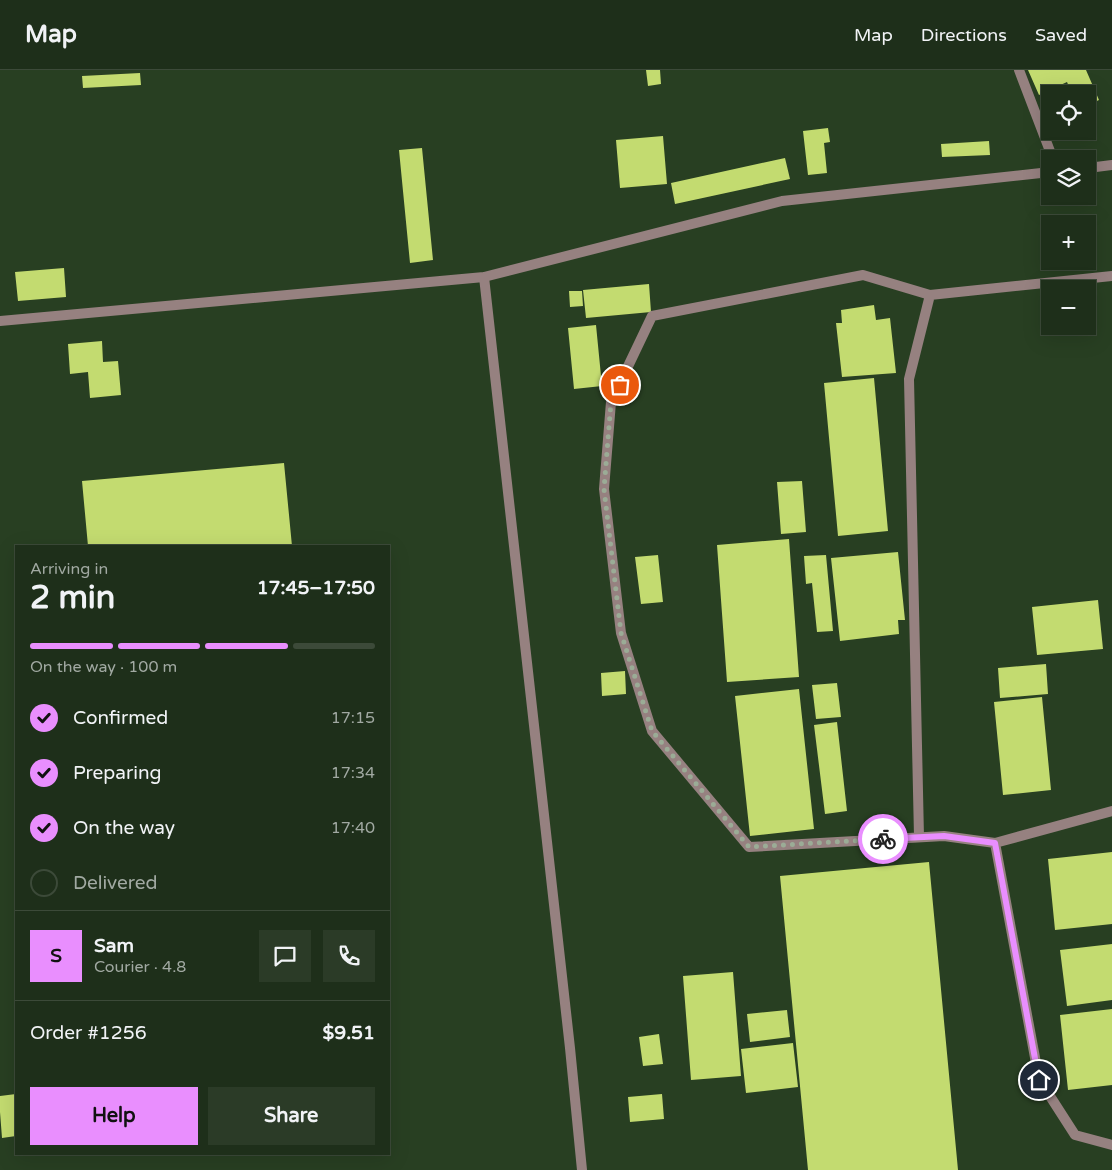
<!DOCTYPE html>
<meta charset="utf-8">
<style>
:root{--surface:#1e2f1a;--page:#2b3b27;--text:#f1f3f6;--muted:#a1a9a2;--line:#3c4a39;--accent:#e98efe}
body{margin:0;font-family:"Varela Round",sans-serif;background:var(--page);color:var(--text);height:100vh;display:flex;flex-direction:column;font-size:19px;white-space:nowrap}
*{box-sizing:border-box;margin:0}
p{font-size:16px;color:var(--muted)}
.icon{flex:none;width:28px;height:28px;fill:none;stroke:currentColor;stroke-width:2;stroke-linecap:round;stroke-linejoin:round}
.map{position:relative;flex:1;overflow:hidden}
.side{position:absolute;left:15px;top:475px;width:375px;height:610px;display:flex;flex-direction:column;background:var(--surface);border-radius:0px;box-shadow:0 5px 20px #0002,0 0 0 1px var(--line)}
.side>*{flex:none}
.tools{position:absolute;left:1041px;top:15px;display:grid;gap:10px}
.tools a{display:grid;place-items:center;width:55px;height:55px;border-radius:0px;background:var(--surface);box-shadow:0 5px 20px #0002,0 0 0 1px var(--line);font-size:25px}
.pin{position:absolute;display:grid;place-items:center;width:42px;height:42px;color:#fff;margin:-21px;border:2px solid #fff;border-radius:50%;box-shadow:0 1px 5px #0007}
.courier{position:absolute;display:grid;place-items:center;width:50px;height:50px;margin:-25px;border:4px solid #e98efe;border-radius:50%;background:#fff;color:#222;box-shadow:0 1px 6px #0007}
.head em{font-style:normal;font-weight:700}
.head div{display:flex;flex-direction:column-reverse}
.head{display:flex;align-items:center;justify-content:space-between;height:85px;padding:0 15px}
h1{font-size:32px;font-weight:700;line-height:38px}
.bar{display:grid;grid-template-columns:repeat(4,1fr);gap:8px 5px;align-content:center;height:60px;padding:0 15px}
.bar i{height:6px;border-radius:4px;background:var(--line)}
.bar .selected{background:var(--accent)}
.bar p{grid-column:span 4}
.line{display:flex;align-items:center;gap:12px;padding:0 15px;border-top:1px solid var(--line)}
.line div{flex:1}
.round{display:grid;place-items:center;flex:none;width:52px;height:52px;border-radius:0px;background:var(--page)}
ol{padding:0 15px;list-style:none}
li{display:flex;align-items:center;gap:15px;height:55px}
li p{margin-inline-start:auto}
li .icon{padding:5px;border-radius:50%;background:var(--accent);color:#111;stroke-width:4}
li:last-child{color:var(--muted)}
li i{width:28px;height:28px;border:2px solid var(--line);border-radius:50%}
.action{display:flex;gap:10px;margin-top:auto;padding:10px 15px}
.action a{flex:1;height:58px;border-radius:0px;background:var(--accent);color:#111;font-size:20px;font-weight:700;line-height:58px;text-align:center}
.action a+a{background:var(--page);color:var(--text)}
header{display:flex;align-items:center;gap:30px;box-sizing:border-box;height:70px;padding:0 25px;background:var(--surface);border-bottom:1px solid var(--line)}
header strong{font-size:24px}
nav{display:flex;gap:28px;margin-inline-start:auto;font-size:18px}
.map>svg:first-child{display:block}
</style>
<header>
<strong>Map</strong>
<nav><a>Map</a><a>Directions</a><a>Saved</a></nav>
</header>
<div class="map">
<svg width="1112" height="1100" viewBox="0 0 1112 1100">
<rect width="100%" height="100%" fill="#283f22"/>
<!-- building -->
<path fill="#c3db70" d="M646,0H660L661,14L648,16Z
M1028,0H1086L1099,30L1088,35V24H1072L1067,12L1039,25Z
M140,3L141,15L83,18L82,6Z
M828,58L830,72L824,73L827,103L808,105L803,61Z
M1057,61H1080L1061,70Z
M663,66L667,114L620,118L616,70Z
M989,71L990,85L942,87L941,74Z
M422,78L433,190L410,193L399,80Z
M785,88L790,109L675,134L671,113Z
M64,198L66,227L18,231L15,202Z
M649,214L651,242L586,248L583,220Z
M569,221H582L583,236L570,237Z
M874,235L876,250L890,248L896,303L842,307L836,253H842L841,240Z
M596,255L602,316L574,319L568,258Z
M102,271L103,292L118,291L121,325L90,328L88,302L70,304L68,274Z
M874,308L888,461L838,466L824,313Z
M284,393L292,476H88L82,411Z
M802,411L806,462L781,464L777,412Z
M789,469L799,607L727,612L717,475Z
M898,482L905,550H898L899,564L840,571L831,488Z
M658,485L663,532L641,534L635,487Z
M826,485L833,561L817,562L812,513L806,514L804,486Z
M1098,530L1103,579L1037,585L1032,537Z
M1046,594L1048,624L1000,628L998,598Z
M625,601L626,624L602,626L601,603Z
M837,613L841,647L816,649L812,615Z
M799,619L814,759L750,766L735,626Z
M1042,627L1051,720L1003,725L994,632Z
M837,652L847,741L825,744L814,655Z
M1112,782V854L1055,860L1048,789Z
M929,792L958,1100H808L780,806Z
M1112,874V930L1067,936L1060,880Z
M733,902L741,1006L691,1010L683,906Z
M1112,939V1015L1068,1020L1060,945Z
M787,940L790,967L750,972L747,944Z
M659,964L663,994L643,996L639,967Z
M793,973L798,1017L746,1023L741,979Z
M16,1024V1066L2,1068L0,1042V1026Z
M662,1024L664,1049L630,1052L628,1027Z"/>
<g fill="none" stroke-linecap="round" stroke-linejoin="round">
<!-- service -->
<path stroke="#968180" stroke-width="10" d="M1112,206L930,225L863,205L652,246L611,332L604,419L621,563L652,661L749,777L944,766L995,773L1039,1009L1075,1065L1112,1075
M919,767L909,309L930,225
M995,773L1112,741"/>
<!-- minor -->
<path stroke="#968180" stroke-width="10" d="M1019,0L1053,89
M1088,98L1112,95
M484,207L570,978L582,1100
M0,251L484,207L782,131L1050,102"/>
</g>
<g fill="none" stroke-linecap="round" stroke-linejoin="round">
<!-- done -->
<path stroke="#9bac96" stroke-width="5" stroke-dasharray="0 9" d="M620,315L611,332L604,419L621,563L652,661L749,777L883,769"/>
<!-- route -->
<path stroke="#e98efe" stroke-width="6" d="M883,769L944,766L995,773L1039,1010"/>
</g>
</svg>
<div class="tools">
<a><svg class="icon" aria-label="locate" viewBox="0 0 24 24"><circle cx="12" cy="12" r="6"/><path d="M12 2v4M12 18v4M2 12h4M18 12h4"/></svg></a>
<a><svg class="icon" aria-label="layers" viewBox="0 0 24 24"><path d="M12 4l9 5-9 5-9-5zM3 14l9 5 9-5"/></svg></a>
<a>+</a>
<a>−</a>
</div>
<div class="pin" style="left:620px;top:315px;background:#ea580c"><svg class="icon" aria-label="bag" viewBox="0 0 24 24"><path d="M5 8h14l-1 12H6zM9 8a3 3 0 0 1 6 0"/></svg></div>
<div class="pin" style="left:1039px;top:1010px;background:#1f2937"><svg class="icon" aria-label="home" viewBox="0 0 24 24"><path d="M3 11l9-7 9 7M6 9v11h12V9"/></svg></div>
<div class="courier" style="left:883px;top:769px"><svg class="icon" aria-label="bike" viewBox="0 0 24 24"><circle cx="6" cy="16" r="4"/><circle cx="18" cy="16" r="4"/><path d="M6 16l4-8h5l3 8M10 8l3 8H6M13 5h3"/></svg></div>
<section class="side">
<div class="head"><div><h1>2 min</h1><p>Arriving in</p></div><em>17:45–17:50</em></div>
<div class="bar"><i class="selected"></i><i class="selected"></i><i class="selected"></i><i></i><p>On the way · 100 m</p></div>
<ol>
<li><svg class="icon" aria-label="check" viewBox="0 0 24 24"><path d="M5 12l5 5 9-10"/></svg>Confirmed<p>17:15</p></li>
<li><svg class="icon" aria-label="check" viewBox="0 0 24 24"><path d="M5 12l5 5 9-10"/></svg>Preparing<p>17:34</p></li>
<li><svg class="icon" aria-label="check" viewBox="0 0 24 24"><path d="M5 12l5 5 9-10"/></svg>On the way<p>17:40</p></li>
<li><i></i>Delivered</li>
</ol>
<div class="line" style="height:90px"><b class="round" style="background:var(--accent);color:#111">S</b><div><b>Sam</b><p>Courier · 4.8</p></div><a class="round"><svg class="icon" aria-label="chat" viewBox="0 0 24 24"><path d="M4 5h16v11H9l-5 4z"/></svg></a><a class="round"><svg class="icon" aria-label="phone" viewBox="0 0 24 24"><path d="M5 4h4l2 5-3 2q2 4 5 5l2-3 5 2v4C11 20 4 13 5 4z"/></svg></a></div>
<div class="line" style="height:65px"><div>Order #1256</div><b>$9.51</b></div>
<div class="action"><a>Help</a><a>Share</a></div>
</section>
</div>
